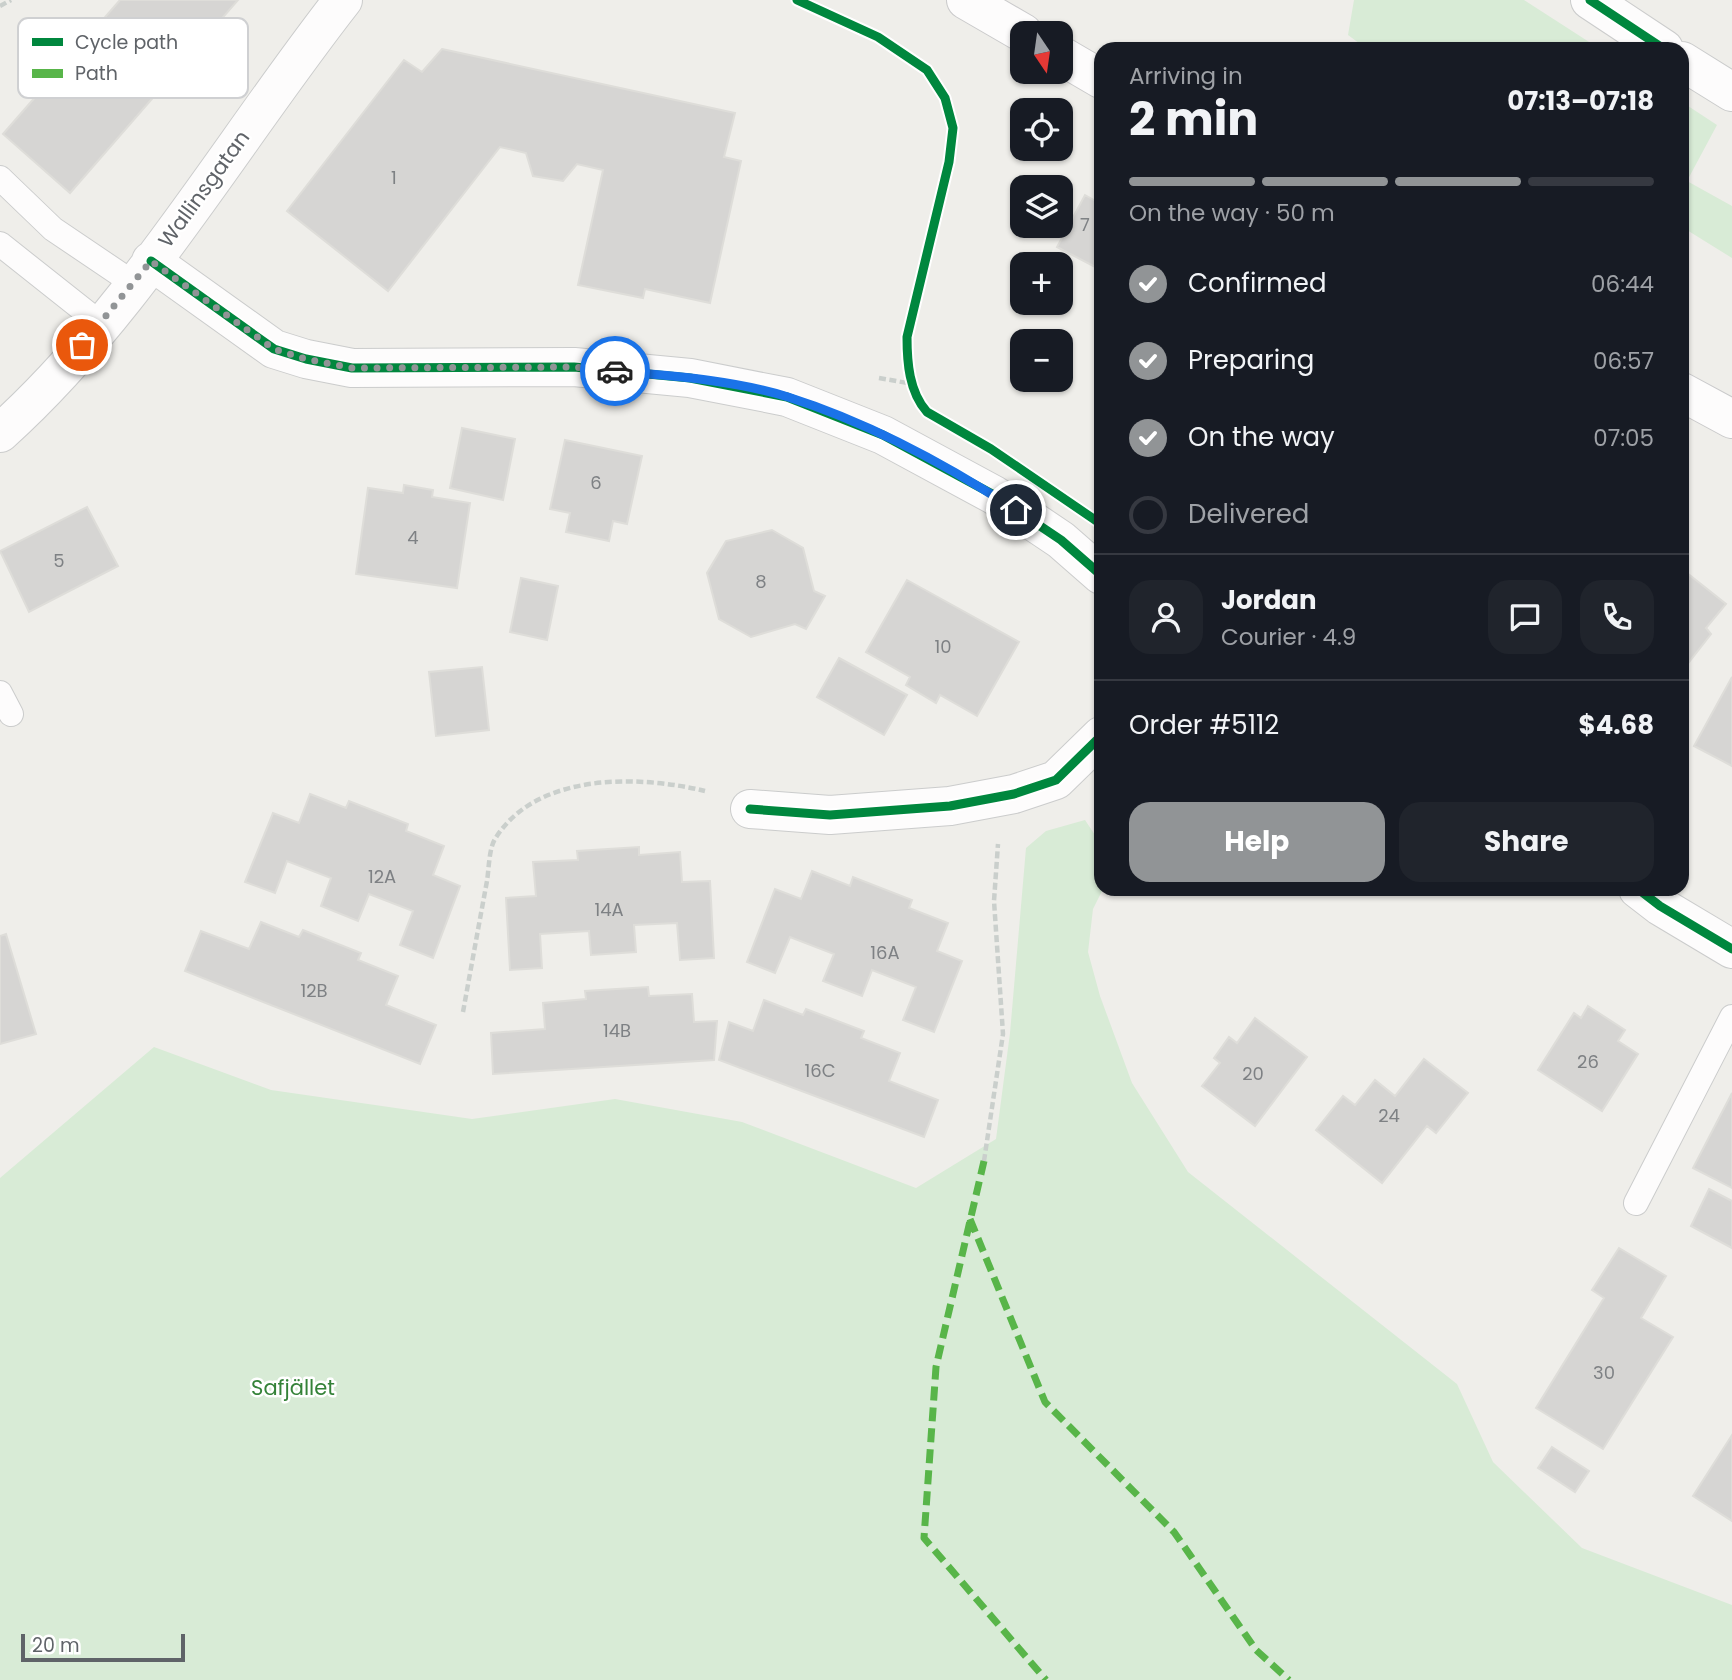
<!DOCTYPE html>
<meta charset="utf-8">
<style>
:root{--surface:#171b24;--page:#20242c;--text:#f1f3f6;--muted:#9ea1a6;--line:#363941;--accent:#919496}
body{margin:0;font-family:Poppins,sans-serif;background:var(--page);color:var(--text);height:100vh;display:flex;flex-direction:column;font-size:26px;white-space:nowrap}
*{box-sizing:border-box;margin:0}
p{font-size:23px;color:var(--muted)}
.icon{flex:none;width:38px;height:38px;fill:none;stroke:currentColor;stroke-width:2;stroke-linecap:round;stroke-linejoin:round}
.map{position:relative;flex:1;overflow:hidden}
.drawer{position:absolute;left:1094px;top:42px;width:595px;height:854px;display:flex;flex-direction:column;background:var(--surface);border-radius:21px;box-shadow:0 2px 5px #0004}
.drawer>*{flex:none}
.needle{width:46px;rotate:167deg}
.fabs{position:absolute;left:1010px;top:21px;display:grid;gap:14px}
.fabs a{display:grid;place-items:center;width:63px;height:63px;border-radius:14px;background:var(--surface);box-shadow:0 2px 5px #0004;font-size:35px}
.scale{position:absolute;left:21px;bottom:18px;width:164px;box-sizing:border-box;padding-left:7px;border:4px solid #5f6368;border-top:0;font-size:19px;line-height:24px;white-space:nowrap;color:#5f6368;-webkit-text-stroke:5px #fff;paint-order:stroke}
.pin{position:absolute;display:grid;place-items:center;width:60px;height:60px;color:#fff;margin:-30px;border:4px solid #fff;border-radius:50%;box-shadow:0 2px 7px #0007}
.courier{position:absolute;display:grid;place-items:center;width:70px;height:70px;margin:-35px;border:5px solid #1a73e8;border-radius:50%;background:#fff;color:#222;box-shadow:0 2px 9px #0007}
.overview em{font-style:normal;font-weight:700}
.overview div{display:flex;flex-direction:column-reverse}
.overview{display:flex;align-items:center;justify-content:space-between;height:119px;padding:0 35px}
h1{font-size:46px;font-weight:700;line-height:52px}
.bar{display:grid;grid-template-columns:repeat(4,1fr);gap:10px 7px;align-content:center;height:84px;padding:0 35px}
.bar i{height:9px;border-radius:5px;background:var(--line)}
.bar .active{background:var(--accent)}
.bar p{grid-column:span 4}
.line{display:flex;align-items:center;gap:18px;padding:0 35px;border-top:2px solid var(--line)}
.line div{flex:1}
.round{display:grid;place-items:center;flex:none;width:74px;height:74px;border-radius:21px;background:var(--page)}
ol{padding:0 35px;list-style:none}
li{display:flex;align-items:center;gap:21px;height:77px}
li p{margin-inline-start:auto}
li .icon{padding:7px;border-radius:50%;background:var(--accent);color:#fff;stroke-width:4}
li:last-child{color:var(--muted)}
li i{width:38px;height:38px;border:4px solid var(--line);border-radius:50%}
.cta{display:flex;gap:14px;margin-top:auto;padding:14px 35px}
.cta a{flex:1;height:80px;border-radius:21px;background:var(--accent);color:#fff;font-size:28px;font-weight:700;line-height:80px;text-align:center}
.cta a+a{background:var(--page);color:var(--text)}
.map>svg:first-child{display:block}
</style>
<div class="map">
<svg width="1732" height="1680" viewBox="0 0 1732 1680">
<rect width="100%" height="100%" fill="#efeeea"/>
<!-- green -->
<path fill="#d8ebd6" d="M1354,0H1524L1600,49H1367L1348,35Z
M1682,102L1717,125L1687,181L1732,206V258L1682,227Z
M1085,820L1101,844L1103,889L1093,909L1088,952L1100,996L1132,1083L1188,1172L1457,1384L1493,1462L1582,1548L1732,1605V1680H0V1178L154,1047L271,1090L472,1119L615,1099L742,1122L916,1188L996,1139L1010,1033L1026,848L1046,831Z"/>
<!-- building -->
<path fill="#d6d5d3" stroke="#deddd9" stroke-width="2" d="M120,0H238L70,193L3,134Z
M442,49L735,113L724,157L741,161L710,303L645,289L643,298L578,285L603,170L577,164L563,181L533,176L526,153L500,147L388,291L287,211L404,60L422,72Z
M1085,195L1101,204V270L1057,247Z
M462,428L515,439L503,500L450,488Z
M565,440L642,456L627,524L613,521L609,541L566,532L570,513L550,509Z
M404,485L433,490L432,497L470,503L457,588L356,574L368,488L403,493Z
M87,507L118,566L29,612L0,551Z
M772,530L803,548L814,591L825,596L806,629L795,624L751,637L719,619L707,573L726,541Z
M1682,569L1726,604L1706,628L1711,634L1682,671Z
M521,578L558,586L547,640L510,632Z
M907,580L1019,642L977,716L940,695L936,703L906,685L910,677L866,652Z
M839,658L907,695L884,735L817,697Z
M482,667L489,730L436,736L429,672Z
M1732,677V766L1694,746Z
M310,794L346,808L349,801L408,824L406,831L444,846L433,875L460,886L433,958L400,945L413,911L369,894L358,921L321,906L331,878L287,861L275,893L245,882L273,813L299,823Z
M639,847V855L680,852L682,882L710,881L714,958L680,960L677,923L634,925L636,952L591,955L589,931L540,934L542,968L510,970L506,898L536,896L533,862L578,860L577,851Z
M812,871L850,886L853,877L912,900L909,908L948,923L937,951L962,961L934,1032L903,1020L916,987L872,970L862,996L823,981L834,954L790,937L775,973L747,962L775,889L801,899Z
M261,922L299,937L303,930L361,953L358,960L398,976L386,1005L436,1025L420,1064L185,971L201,931L249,949Z
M6,934L36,1034L0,1044V936Z
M648,987L649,996L692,994L694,1022L717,1021L714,1060L493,1074L491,1033L545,1029L543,1003L586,999L585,991Z
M764,1000L803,1015L806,1009L864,1031L861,1038L900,1053L889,1081L938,1100L924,1137L719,1060L729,1022L753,1031Z
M1588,1006L1625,1030L1618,1041L1638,1054L1602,1111L1538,1070L1574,1013L1581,1018Z
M1255,1018L1307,1057L1255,1126L1202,1086L1220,1063L1214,1058L1229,1037L1237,1043Z
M1424,1059L1468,1093L1436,1133L1427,1126L1382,1183L1316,1130L1343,1096L1355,1105L1375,1080L1395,1096Z
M1732,1093V1188L1693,1168Z
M1709,1189L1732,1201V1248L1691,1226Z
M1619,1248L1666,1276L1641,1318L1673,1337L1603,1449L1536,1408L1604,1298L1592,1290Z
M1732,1435V1521L1693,1496Z
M1552,1447L1589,1471L1575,1492L1538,1468Z"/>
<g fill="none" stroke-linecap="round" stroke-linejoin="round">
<defs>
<path id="lane" d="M0,178L53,229L133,283
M0,244L101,324
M0,693L11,714
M1636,1203L1732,1017"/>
<path id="street" d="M1590,0L1664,49
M1682,61L1732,92
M151,261L274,349L306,359L352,368L574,367L690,378L787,397L883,435L994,495L1061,540L1101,575
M0,433C132,315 233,140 343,0
M750,809L830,815L950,806L1014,794L1056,780L1101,736
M1638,889L1660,906L1732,949"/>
<path id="secondary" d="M966,0L1023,33
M1060,55L1101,79
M1682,392L1732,419"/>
</defs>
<!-- lane casing -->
<use href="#lane" stroke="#cbcccc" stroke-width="26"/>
<!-- street casing -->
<use href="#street" stroke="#cbcccc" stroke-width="40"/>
<!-- secondary casing -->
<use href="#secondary" stroke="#cacacb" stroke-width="40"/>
<!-- path -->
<path stroke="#cacfcc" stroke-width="4.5" stroke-dasharray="7 3.5" stroke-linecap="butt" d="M0,6L11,0
M879,378L913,384
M463,1012C471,968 479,924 487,881C489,868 489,849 495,839C536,772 639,775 705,791
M984,1161L1003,1034L994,901L998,844"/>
<!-- lane -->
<use href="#lane" stroke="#fdfcfc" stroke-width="24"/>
<!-- street -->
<use href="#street" stroke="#fdfcfc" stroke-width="38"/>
<!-- secondary -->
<use href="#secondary" stroke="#fdfcfc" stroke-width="38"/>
<!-- quiet -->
<path stroke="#58b549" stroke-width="7" stroke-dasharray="14 7" stroke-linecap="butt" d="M984,1161L936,1367L924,1538L1046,1680
M970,1219L1045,1402L1174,1532L1256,1650L1289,1680"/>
<defs>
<path id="cycleway" d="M797,0L878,37L927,70L945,98L953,128L949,162L907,337C907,362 909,392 927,412L991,449L1101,524
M1590,0L1664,49
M151,261L274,349L306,359L352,368L574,367L690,378L787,397L883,435L994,495L1061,540L1101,575
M750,809L830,815L950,806L1014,794L1056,780L1101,736
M1638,889L1660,906L1732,949"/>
</defs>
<!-- cycleway casing -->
<use href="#cycleway" stroke="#fff" stroke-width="13"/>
<!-- cycleway -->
<use href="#cycleway" stroke="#00873e" stroke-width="9"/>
</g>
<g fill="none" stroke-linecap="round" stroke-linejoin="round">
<!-- done -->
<path stroke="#919496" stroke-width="7" stroke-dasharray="0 12.6" d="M82,345L151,261L274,349L306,359L352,368L574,367L615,371"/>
<!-- route -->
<path stroke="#1a73e8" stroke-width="9" d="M615,371C672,376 733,380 788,397C867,422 947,465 1016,510"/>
</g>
<g text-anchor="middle" stroke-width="5" stroke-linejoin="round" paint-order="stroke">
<!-- number labels -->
<g font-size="18" fill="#7e8184">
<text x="394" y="184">1</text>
<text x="1085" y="231">7</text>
<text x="596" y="489">6</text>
<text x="413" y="544">4</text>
<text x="59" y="567">5</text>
<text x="761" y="588">8</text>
<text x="943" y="653">10</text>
<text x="382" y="883">12A</text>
<text x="609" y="916">14A</text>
<text x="885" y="959">16A</text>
<text x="314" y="997">12B</text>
<text x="617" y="1037">14B</text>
<text x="1588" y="1068">26</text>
<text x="820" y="1077">16C</text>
<text x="1253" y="1080">20</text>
<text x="1389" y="1122">24</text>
<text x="1604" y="1379">30</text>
</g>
<!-- street labels -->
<g font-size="21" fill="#5f6368" stroke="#fff">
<text transform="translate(204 189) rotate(-54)" y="7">Wallinsgatan</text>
</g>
<!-- park labels -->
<g font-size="21" fill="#348238" stroke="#fff">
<text x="293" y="1395">Safjället</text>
</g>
</g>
<!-- legend -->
<rect x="18" y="18" width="230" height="80" rx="10" fill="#fff" stroke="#cfd0d2" stroke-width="2"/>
<rect x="32" y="38" width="31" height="8" fill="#00873e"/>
<rect x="32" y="69" width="31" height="9" fill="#58b549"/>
<g font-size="19" fill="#5f6368">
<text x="75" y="49">Cycle path</text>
<text x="75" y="80">Path</text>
</g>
</svg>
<div class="fabs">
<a><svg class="needle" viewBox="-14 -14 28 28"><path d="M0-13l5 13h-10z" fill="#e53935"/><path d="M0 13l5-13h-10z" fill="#9ea1a6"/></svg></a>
<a><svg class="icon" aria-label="locate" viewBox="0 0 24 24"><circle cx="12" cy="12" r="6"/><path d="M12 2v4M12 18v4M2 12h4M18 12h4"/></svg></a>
<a><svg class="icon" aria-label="layers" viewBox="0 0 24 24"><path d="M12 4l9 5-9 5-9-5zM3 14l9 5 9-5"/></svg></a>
<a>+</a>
<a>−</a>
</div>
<div class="scale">20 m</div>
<div class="pin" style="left:82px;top:345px;background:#ea580c"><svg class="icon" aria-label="bag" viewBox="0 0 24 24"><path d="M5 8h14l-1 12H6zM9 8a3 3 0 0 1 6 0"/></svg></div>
<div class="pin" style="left:1016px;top:510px;background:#1f2937"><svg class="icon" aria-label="home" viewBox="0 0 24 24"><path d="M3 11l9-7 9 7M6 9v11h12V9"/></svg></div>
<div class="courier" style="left:615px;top:371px"><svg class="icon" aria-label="car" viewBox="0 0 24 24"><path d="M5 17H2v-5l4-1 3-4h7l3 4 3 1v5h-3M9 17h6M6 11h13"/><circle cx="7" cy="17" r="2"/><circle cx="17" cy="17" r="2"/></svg></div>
<section class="drawer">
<div class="overview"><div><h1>2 min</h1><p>Arriving in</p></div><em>07:13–07:18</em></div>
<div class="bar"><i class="active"></i><i class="active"></i><i class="active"></i><i></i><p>On the way · 50 m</p></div>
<ol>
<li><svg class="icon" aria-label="check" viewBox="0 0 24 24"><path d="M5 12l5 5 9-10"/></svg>Confirmed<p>06:44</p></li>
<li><svg class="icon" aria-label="check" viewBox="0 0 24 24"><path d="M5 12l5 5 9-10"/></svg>Preparing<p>06:57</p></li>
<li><svg class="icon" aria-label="check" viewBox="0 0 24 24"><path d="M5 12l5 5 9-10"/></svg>On the way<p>07:05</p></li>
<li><i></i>Delivered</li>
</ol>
<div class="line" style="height:126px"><a class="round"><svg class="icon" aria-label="person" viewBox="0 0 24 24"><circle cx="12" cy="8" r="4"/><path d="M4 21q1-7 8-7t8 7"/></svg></a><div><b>Jordan</b><p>Courier · 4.9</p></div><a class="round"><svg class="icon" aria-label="chat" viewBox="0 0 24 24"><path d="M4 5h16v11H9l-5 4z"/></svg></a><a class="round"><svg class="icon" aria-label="phone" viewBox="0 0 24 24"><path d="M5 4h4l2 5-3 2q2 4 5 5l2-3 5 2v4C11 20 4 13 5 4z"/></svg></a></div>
<div class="line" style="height:91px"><div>Order #5112</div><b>$4.68</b></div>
<div class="cta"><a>Help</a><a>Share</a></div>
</section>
</div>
